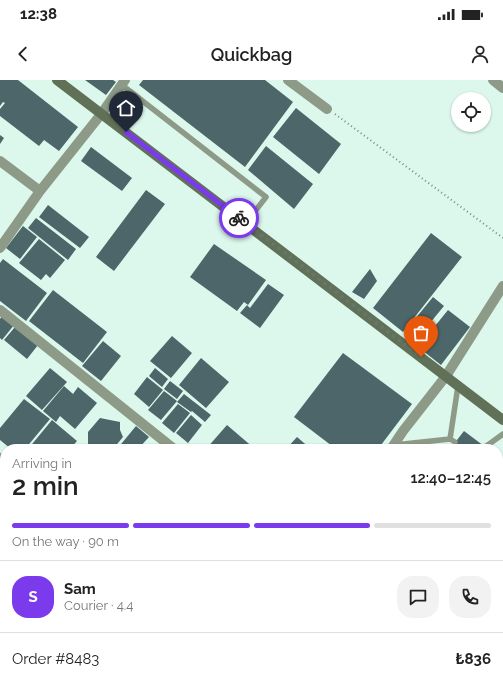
<!DOCTYPE html>
<meta charset="utf-8">
<style>
:root{--surface:#fff;--page:#f2f2f2;--text:#222;--muted:#767676;--line:#e0e0e0;--accent:#7c3aed}
body{margin:0;font-family:Raleway,sans-serif;background:var(--page);color:var(--text);height:100vh;display:flex;flex-direction:column;font-size:15px;white-space:nowrap}
*{box-sizing:border-box;margin:0}
p{font-size:13px;color:var(--muted)}
.icon{flex:none;width:22px;height:22px;fill:none;stroke:currentColor;stroke-width:2;stroke-linecap:round;stroke-linejoin:round}
.map{position:relative;flex:1;overflow:hidden}
.sheet{position:absolute;left:0px;top:364px;width:503px;height:248px;display:flex;flex-direction:column;background:var(--surface);border-radius:16px 16px 0 0;box-shadow:0 1px 3px #0004}
.sheet>*{flex:none}
.fabs{position:absolute;left:451px;top:12px;display:grid;gap:8px}
.fabs a{display:grid;place-items:center;width:40px;height:40px;border-radius:50%;background:var(--surface);box-shadow:0 1px 3px #0004;font-size:20px}
.pin{position:absolute;display:grid;place-items:center;width:34px;height:34px;color:#fff;margin:-41px -17px;border-radius:50% 50% 50% 0;rotate:-45deg;box-shadow:0 0 4px #0007}
.pin .icon{rotate:45deg}
.courier{position:absolute;display:grid;place-items:center;width:40px;height:40px;margin:-20px;border:3px solid #7c3aed;border-radius:50%;background:#fff;color:#222;box-shadow:0 1px 5px #0007}
.head em{font-style:normal;font-weight:600}
.head div{display:flex;flex-direction:column-reverse}
.head{display:flex;align-items:center;justify-content:space-between;height:68px;padding:0 12px}
h1{font-size:26px;font-weight:600;line-height:30px}
.bar{display:grid;grid-template-columns:repeat(4,1fr);gap:6px 4px;align-content:center;height:48px;padding:0 12px}
.bar i{height:5px;border-radius:3px;background:var(--line)}
.bar .current{background:var(--accent)}
.bar p{grid-column:span 4}
.line{display:flex;align-items:center;gap:10px;padding:0 12px;border-top:1px solid var(--line)}
.line div{flex:1}
.round{display:grid;place-items:center;flex:none;width:42px;height:42px;border-radius:16px;background:var(--page)}
.status{display:flex;justify-content:space-between;align-items:center;height:28px;padding:0 20px;background:var(--surface);direction:ltr}
.status svg{height:11px;fill:currentColor}
header{display:flex;justify-content:space-between;align-items:center;height:52px;padding:0 12px;background:var(--surface);font-size:18px;font-weight:600}
.map>svg:first-child{display:block}
</style>
<div class="status"><b>12:38</b><svg viewBox="0 0 49 12"><path d="M0 12V9h3v3zM5 12V6h3v6zM10 12V3h3v9zM15 12V0h3v12zM26 1h20v11H26zM47 4h2v5h-2z"/></svg></div>
<header><svg class="icon" aria-label="back" viewBox="0 0 24 24"><path d="M15 5l-7 7 7 7"/></svg>Quickbag<svg class="icon" aria-label="person" viewBox="0 0 24 24"><circle cx="12" cy="8" r="4"/><path d="M4 21q1-7 8-7t8 7"/></svg></header>
<div class="map">
<svg width="503" height="612" viewBox="0 0 503 612">
<rect width="100%" height="100%" fill="#dcf7ec"/>
<!-- building -->
<path fill="#4c6669" d="M0,0H18L78,47L59,71L44,60L39,66L0,36V29L5,23L3,22L0,26Z
M85,0H113L116,2L106,15Z
M143,0H265L293,22L245,87L139,5Z
M296,28L341,64L319,94L273,57Z
M0,55L4,58L0,64Z
M266,66L313,104L294,129L248,90Z
M91,67L132,98L122,111L81,81Z
M146,110L165,124L114,191L96,177Z
M48,125L89,157L80,168L39,137Z
M36,138L76,169L68,180L28,148Z
M23,146L37,157L20,179L6,168Z
M431,153L462,177L403,252L373,228Z
M39,159L65,180L50,198L46,194L41,200L19,183Z
M214,164L266,200L248,225L244,222L237,231L190,197Z
M3,179L47,213L26,241L0,221V183Z
M370,189L377,201L364,219L352,212Z
M268,204L284,215L260,248L240,233L247,225L250,228Z
M53,210L107,252L83,283L29,241Z
M433,217L444,226L421,254L410,245Z
M448,230L470,247L441,285L418,267Z
M2,236L14,245L2,260L0,258V239Z
M15,247L38,265L27,279L4,260Z
M172,256L192,273L171,298L150,281Z
M103,261L121,276L101,301L82,286Z
M343,273L412,324L378,369H336L294,337Z
M201,278L229,302L206,328L179,305Z
M50,288L67,302L42,330L26,316Z
M155,288L168,299L162,307L149,296Z
M147,297L163,310L149,327L134,314Z
M170,301L183,311L177,319L164,309Z
M64,306L73,314L78,307L97,323L75,349L60,336L56,342L43,331Z
M164,311L177,321L161,340L148,330Z
M184,314L211,335L205,342L192,331L191,332L177,322Z
M24,319L50,339L25,369H11L0,360V348Z
M178,324L190,333L174,353L162,343Z
M191,335L202,345L188,363L176,353Z
M100,338L120,342V350L123,357L113,369H94L88,368V352Z
M52,340L77,361L70,369H28Z
M227,345L255,369H206Z
M136,346L149,357L138,369H117Z
M464,351L488,369H450Z
M297,357L311,369H286Z
M0,381L5,385V423L0,429Z
M503,426V504L498,500V432Z
M0,444L5,448V483L0,490Z
M0,532L5,536V549L0,555Z
M503,534V574L498,570V541Z
M5,556V574L0,570V562Z
M5,589V607H10L6,612H0V595Z
M109,607H120L127,612H105Z
M151,607H175L172,612H158Z
M209,607H249L246,612H208L211,608Z
M424,607H468L474,612H420Z"/>
<g fill="none" stroke-linecap="round" stroke-linejoin="round">
<!-- path -->
<path stroke="#7a8c85" stroke-width="2" stroke-dasharray="1 3" stroke-linecap="butt" d="M335,34L503,158"/>
<!-- service -->
<path stroke="#8e9a88" stroke-width="5.5" d="M122,5L266,117L246,143
M450,359L458,306
M394,365L450,359L455,362
M485,367L503,354"/>
<!-- minor -->
<path stroke="#8e9a88" stroke-width="10" d="M288,0L327,29
M0,81L40,111
M0,168L40,111L102,33L125,0
M0,230L174,369
M391,369L403,351L446,296L503,206
M0,378L5,382
M498,402L503,395
M0,497L5,501
M498,509L503,513
M141,607L148,612
M477,607L483,612
M258,612L262,607
M411,612L415,607"/>
<!-- tertiary -->
<path stroke="#8e9a88" stroke-width="10" d="M493,0L503,8"/>
<!-- secondary -->
<path stroke="#607158" stroke-width="10" d="M57,0L503,340"/>
</g>
<g fill="none" stroke-linecap="round" stroke-linejoin="round">
<!-- done -->
<path stroke="#66766f" stroke-width="4" stroke-dasharray="0 7.2" d="M239,138L421,277"/>
<!-- route -->
<path stroke="#7c3aed" stroke-width="5" d="M126,52L239,138"/>
</g>
</svg>
<div class="fabs">
<a><svg class="icon" aria-label="locate" viewBox="0 0 24 24"><circle cx="12" cy="12" r="6"/><path d="M12 2v4M12 18v4M2 12h4M18 12h4"/></svg></a>
</div>
<div class="pin" style="left:421px;top:277px;background:#ea580c"><svg class="icon" aria-label="bag" viewBox="0 0 24 24"><path d="M5 8h14l-1 12H6zM9 8a3 3 0 0 1 6 0"/></svg></div>
<div class="pin" style="left:126px;top:52px;background:#1f2937"><svg class="icon" aria-label="home" viewBox="0 0 24 24"><path d="M3 11l9-7 9 7M6 9v11h12V9"/></svg></div>
<div class="courier" style="left:239px;top:138px"><svg class="icon" aria-label="bike" viewBox="0 0 24 24"><circle cx="6" cy="16" r="4"/><circle cx="18" cy="16" r="4"/><path d="M6 16l4-8h5l3 8M10 8l3 8H6M13 5h3"/></svg></div>
<section class="sheet">
<div class="head"><div><h1>2 min</h1><p>Arriving in</p></div><em>12:40–12:45</em></div>
<div class="bar"><i class="current"></i><i class="current"></i><i class="current"></i><i></i><p>On the way · 90 m</p></div>
<div class="line" style="height:72px"><b class="round" style="background:var(--accent);color:#fff">S</b><div><b>Sam</b><p>Courier · 4.4</p></div><a class="round"><svg class="icon" aria-label="chat" viewBox="0 0 24 24"><path d="M4 5h16v11H9l-5 4z"/></svg></a><a class="round"><svg class="icon" aria-label="phone" viewBox="0 0 24 24"><path d="M5 4h4l2 5-3 2q2 4 5 5l2-3 5 2v4C11 20 4 13 5 4z"/></svg></a></div>
<div class="line" style="height:52px"><div>Order #8483</div><b>₺836</b></div>
</section>
</div>
